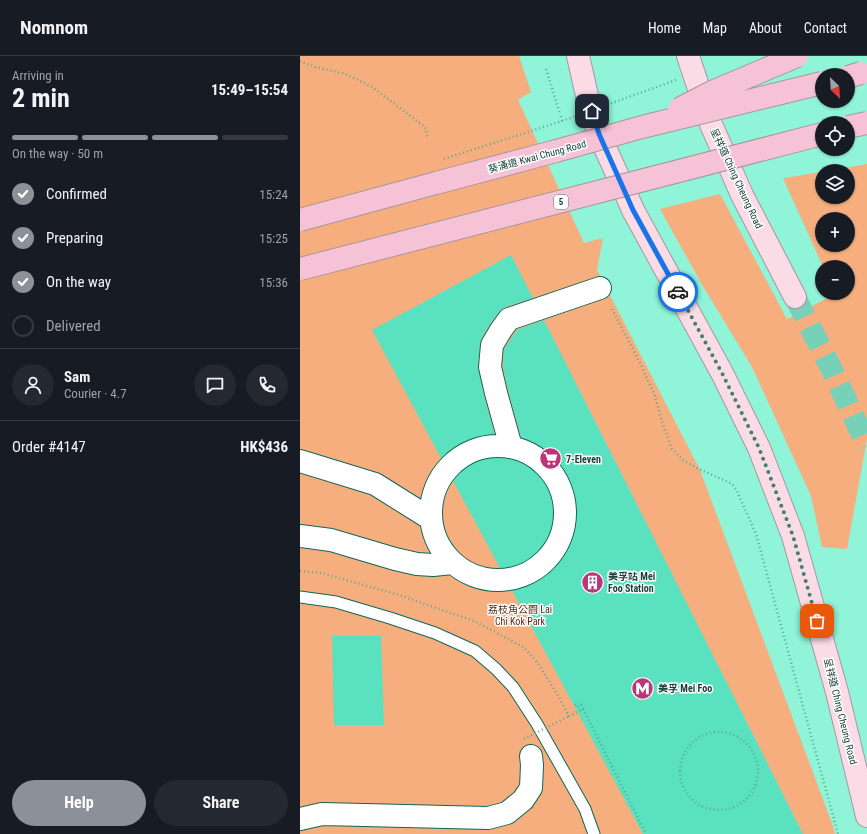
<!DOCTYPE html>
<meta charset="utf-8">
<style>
:root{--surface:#171b24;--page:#242831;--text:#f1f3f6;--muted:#9ea1a6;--line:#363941;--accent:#8c9099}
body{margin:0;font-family:"Roboto Condensed","Noto Sans TC",sans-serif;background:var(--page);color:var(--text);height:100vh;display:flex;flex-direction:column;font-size:15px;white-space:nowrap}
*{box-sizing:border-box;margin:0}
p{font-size:13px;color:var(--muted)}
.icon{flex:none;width:22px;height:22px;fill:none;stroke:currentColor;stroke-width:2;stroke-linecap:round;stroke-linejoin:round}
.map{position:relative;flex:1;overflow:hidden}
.drawer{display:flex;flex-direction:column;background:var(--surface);width:300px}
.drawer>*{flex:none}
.needle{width:26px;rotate:155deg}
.buttons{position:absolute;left:515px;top:12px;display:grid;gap:8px}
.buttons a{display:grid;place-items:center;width:40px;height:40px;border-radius:50%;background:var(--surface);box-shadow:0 1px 3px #0004;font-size:20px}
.pin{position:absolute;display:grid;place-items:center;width:34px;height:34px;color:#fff;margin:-17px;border-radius:8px;box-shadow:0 2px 6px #0006}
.courier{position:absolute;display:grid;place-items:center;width:40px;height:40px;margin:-20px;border:3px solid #1a73e8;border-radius:50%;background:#fff;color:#222;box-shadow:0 1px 5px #0007}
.headline em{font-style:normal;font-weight:700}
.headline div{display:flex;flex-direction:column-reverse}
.headline{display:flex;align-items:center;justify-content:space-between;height:68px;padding:0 12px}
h1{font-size:26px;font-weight:700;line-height:30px}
.bar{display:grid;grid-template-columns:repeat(4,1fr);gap:6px 4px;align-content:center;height:48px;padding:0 12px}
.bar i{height:5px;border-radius:3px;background:var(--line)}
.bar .active{background:var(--accent)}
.bar p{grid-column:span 4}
.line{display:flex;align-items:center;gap:10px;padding:0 12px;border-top:1px solid var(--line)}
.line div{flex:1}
.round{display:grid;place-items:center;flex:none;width:42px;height:42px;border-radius:21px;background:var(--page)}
ol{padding:0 12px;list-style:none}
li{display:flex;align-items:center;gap:12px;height:44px}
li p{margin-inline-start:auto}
li .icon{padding:4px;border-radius:50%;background:var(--accent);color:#fff;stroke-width:4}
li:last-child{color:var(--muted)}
li i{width:22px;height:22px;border:2px solid var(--line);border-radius:50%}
.primary-button{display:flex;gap:8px;margin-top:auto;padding:8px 12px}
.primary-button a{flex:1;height:46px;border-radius:24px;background:var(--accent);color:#fff;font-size:16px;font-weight:700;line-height:46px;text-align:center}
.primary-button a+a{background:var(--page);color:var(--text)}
header{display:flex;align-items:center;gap:24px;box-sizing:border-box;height:56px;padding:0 20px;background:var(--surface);border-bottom:1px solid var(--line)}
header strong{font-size:19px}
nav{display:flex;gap:22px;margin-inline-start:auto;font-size:14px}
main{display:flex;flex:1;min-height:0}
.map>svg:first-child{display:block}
</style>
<header>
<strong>Nomnom</strong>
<nav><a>Home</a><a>Map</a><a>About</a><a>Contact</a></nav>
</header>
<main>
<section class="drawer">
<div class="headline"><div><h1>2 min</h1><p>Arriving in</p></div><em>15:49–15:54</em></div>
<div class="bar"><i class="active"></i><i class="active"></i><i class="active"></i><i></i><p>On the way · 50 m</p></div>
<ol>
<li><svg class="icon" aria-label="check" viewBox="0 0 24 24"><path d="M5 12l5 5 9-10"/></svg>Confirmed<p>15:24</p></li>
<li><svg class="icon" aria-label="check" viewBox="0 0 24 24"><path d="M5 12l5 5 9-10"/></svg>Preparing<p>15:25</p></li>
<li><svg class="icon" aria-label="check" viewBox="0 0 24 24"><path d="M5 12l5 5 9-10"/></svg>On the way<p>15:36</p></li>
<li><i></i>Delivered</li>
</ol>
<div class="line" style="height:72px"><a class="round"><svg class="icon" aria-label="person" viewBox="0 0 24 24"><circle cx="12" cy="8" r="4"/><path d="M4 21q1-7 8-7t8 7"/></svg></a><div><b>Sam</b><p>Courier · 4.7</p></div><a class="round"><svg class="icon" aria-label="chat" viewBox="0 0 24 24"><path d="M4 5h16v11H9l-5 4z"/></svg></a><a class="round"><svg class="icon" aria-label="phone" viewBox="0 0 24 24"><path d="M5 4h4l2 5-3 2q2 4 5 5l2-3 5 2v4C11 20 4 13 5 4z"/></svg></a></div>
<div class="line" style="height:52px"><div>Order #4147</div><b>HK$436</b></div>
<div class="primary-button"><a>Help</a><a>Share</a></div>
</section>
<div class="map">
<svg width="567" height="778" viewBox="0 0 567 778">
<rect width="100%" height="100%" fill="#8ff4d8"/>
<!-- green -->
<path fill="#f6ae7f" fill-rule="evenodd" d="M0,0H219L231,36L218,44L284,187L303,182L297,214L400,414L533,770L535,778H0Z
M567,108V383L547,493L522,491L511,440L452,311L401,227L360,153L420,138L487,263L535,238L534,237H548V211H523L483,122L522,116V141H548V115H527ZM522,163H548V189H522Z"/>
<!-- building -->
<path fill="#5ae1bf" d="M211,199L233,242L205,251L199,256L190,268L181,283L180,288L178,310L184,340L199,395L202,400L208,403H214L220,400L223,394V388L208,334L203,310L204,293L217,274L244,264L503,778H343L72,274Z
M32,580H81L84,669H34Z"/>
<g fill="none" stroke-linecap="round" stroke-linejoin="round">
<!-- primary-tunnel -->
<path stroke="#77d0b8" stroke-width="22" stroke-dasharray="22 11" stroke-linecap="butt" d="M495,241L534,318L567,390"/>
<defs>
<path id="lane" d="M0,541L36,546L90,562L135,577L175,595L196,613L213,631L237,668L285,753L294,778"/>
<path id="street" d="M131 457a67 67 0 1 1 134 0a67 67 0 1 1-134 0Z
M211,391L196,337L190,311L192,289L201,274L209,263L300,232
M0,405L75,428L131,463
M0,480L31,484L95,503L117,508L133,509L152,507
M0,763L22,758L188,762L207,757L223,744L231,732L232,709L231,700"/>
<path id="primary" d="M278,0L288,44L299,78L333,154L422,317L459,392L493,480L537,636L567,760
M388,0L410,66L442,139L495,241"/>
<path id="highway" d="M136,127L256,95"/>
</defs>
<!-- lane casing -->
<use href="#lane" stroke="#116755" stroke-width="13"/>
<!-- street casing -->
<use href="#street" stroke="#116755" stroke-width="24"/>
<!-- primary casing -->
<use href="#primary" stroke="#a8969e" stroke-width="24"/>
<!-- highway casing -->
<use href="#highway" stroke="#a8969e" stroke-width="24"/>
<!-- path -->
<path stroke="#5ca893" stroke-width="2.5" stroke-dasharray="1 3" stroke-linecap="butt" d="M0,5L15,11L46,18L72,31L125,71L128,82
M246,13L260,58
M312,253L340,307L355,340L362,366L372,393L383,404L393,410L432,428L436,433L456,478L538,778
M0,515L21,517L96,538L174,565L223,591L237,606L259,641L269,660L283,653L346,778
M275,648L277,651L281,649L283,653
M380 715a39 39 0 1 1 78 0a39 39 0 1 1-78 0Z"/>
<!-- lane -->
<use href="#lane" stroke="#fff" stroke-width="11"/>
<!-- street -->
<use href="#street" stroke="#fff" stroke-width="22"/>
<!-- primary -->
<use href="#primary" stroke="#fadbe6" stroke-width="22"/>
<!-- highway -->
<use href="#highway" stroke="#f6c3d6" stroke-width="22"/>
<defs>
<path id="highway-bridge" d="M548,21L561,17
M379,53L412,36L497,0
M548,71L567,67
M256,95L342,71L522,27
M0,164L136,127
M0,213L522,78"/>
</defs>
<!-- highway-bridge casing -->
<use href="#highway-bridge" stroke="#a8969e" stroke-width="24" stroke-linecap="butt"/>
<!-- path-bridge -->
<path stroke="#5ca893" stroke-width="2.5" stroke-dasharray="1 3" stroke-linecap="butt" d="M262,65L376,24
M144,103L262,65L260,58
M224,683L269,660"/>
<!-- highway-bridge -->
<use href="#highway-bridge" stroke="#f6c3d6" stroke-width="22"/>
</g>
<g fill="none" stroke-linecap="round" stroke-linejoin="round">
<!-- done -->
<path stroke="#41806f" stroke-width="4" stroke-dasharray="0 7.2" d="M378,236L422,317L459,392L493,480L517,565"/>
<!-- route -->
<path stroke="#1a73e8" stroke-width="5" d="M292,55L299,78L333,154L378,236"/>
</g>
<!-- icons -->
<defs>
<symbol id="supermarket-disc" viewBox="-11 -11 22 22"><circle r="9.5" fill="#bb3679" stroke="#fefefe"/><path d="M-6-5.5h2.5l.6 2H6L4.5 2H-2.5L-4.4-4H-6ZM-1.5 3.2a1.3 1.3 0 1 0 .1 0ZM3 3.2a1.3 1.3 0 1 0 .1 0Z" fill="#fff"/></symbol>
<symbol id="building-disc" viewBox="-11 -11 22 22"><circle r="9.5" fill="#bb3679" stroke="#fefefe"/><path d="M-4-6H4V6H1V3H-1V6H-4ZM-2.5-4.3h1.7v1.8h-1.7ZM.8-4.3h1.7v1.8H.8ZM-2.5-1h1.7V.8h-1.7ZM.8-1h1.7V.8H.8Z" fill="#fff"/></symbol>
<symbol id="metro-disc" viewBox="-11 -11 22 22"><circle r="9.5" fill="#bb3679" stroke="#fefefe"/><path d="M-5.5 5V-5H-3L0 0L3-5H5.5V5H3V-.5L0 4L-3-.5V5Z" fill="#fff"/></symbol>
</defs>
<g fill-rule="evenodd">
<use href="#supermarket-disc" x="238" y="390" width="25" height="25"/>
<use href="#building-disc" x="280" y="514" width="25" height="25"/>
<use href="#metro-disc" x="330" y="620" width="25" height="25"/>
</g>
<g text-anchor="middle" stroke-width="3" stroke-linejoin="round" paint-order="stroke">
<!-- shield labels -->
<rect fill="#fefefe" stroke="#5c7a73" stroke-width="1" x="254" y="139" width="14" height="14" rx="3"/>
<g font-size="9" font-weight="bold" fill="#174237">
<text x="261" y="149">5</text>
</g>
<!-- street labels -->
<g font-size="10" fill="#174237" stroke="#fefefe">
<text transform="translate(237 100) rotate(-15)" y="4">葵涌道 Kwai Chung Road</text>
<text transform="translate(437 122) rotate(65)" y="4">呈祥道 Ching Cheung Road</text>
<text transform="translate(541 655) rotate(76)" y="4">呈祥道 Ching Cheung Road</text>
</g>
<!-- poi labels -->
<g font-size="10" font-weight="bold" fill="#174237" stroke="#fefefe" text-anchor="start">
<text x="266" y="407">7-Eleven</text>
<text x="308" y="524">美孚站 Mei<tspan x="308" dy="12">Foo Station</tspan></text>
<text x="358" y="636">美孚 Mei Foo</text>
</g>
<!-- park labels -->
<g font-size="10" fill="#502e15" stroke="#fefefe">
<text x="220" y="557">荔枝角公園 Lai<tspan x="220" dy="12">Chi Kok Park</tspan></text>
</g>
</g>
</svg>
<div class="buttons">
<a><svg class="needle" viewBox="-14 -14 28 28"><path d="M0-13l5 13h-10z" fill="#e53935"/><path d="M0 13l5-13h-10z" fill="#9ea1a6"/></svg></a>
<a><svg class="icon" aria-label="locate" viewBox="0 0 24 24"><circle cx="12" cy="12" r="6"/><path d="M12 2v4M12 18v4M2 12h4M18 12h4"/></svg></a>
<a><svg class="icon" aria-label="layers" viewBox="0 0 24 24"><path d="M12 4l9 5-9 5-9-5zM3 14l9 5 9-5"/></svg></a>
<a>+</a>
<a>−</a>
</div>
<div class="pin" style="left:517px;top:565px;background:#ea580c"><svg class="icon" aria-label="bag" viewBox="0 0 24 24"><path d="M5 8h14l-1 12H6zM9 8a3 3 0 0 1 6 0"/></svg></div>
<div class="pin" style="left:292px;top:55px;background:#1f2937"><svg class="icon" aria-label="home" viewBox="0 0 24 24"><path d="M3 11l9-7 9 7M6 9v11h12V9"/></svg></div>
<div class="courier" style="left:378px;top:236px"><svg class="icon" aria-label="car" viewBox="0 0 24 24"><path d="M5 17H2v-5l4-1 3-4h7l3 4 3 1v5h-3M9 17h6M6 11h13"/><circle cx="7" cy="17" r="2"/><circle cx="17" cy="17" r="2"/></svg></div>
</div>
</main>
